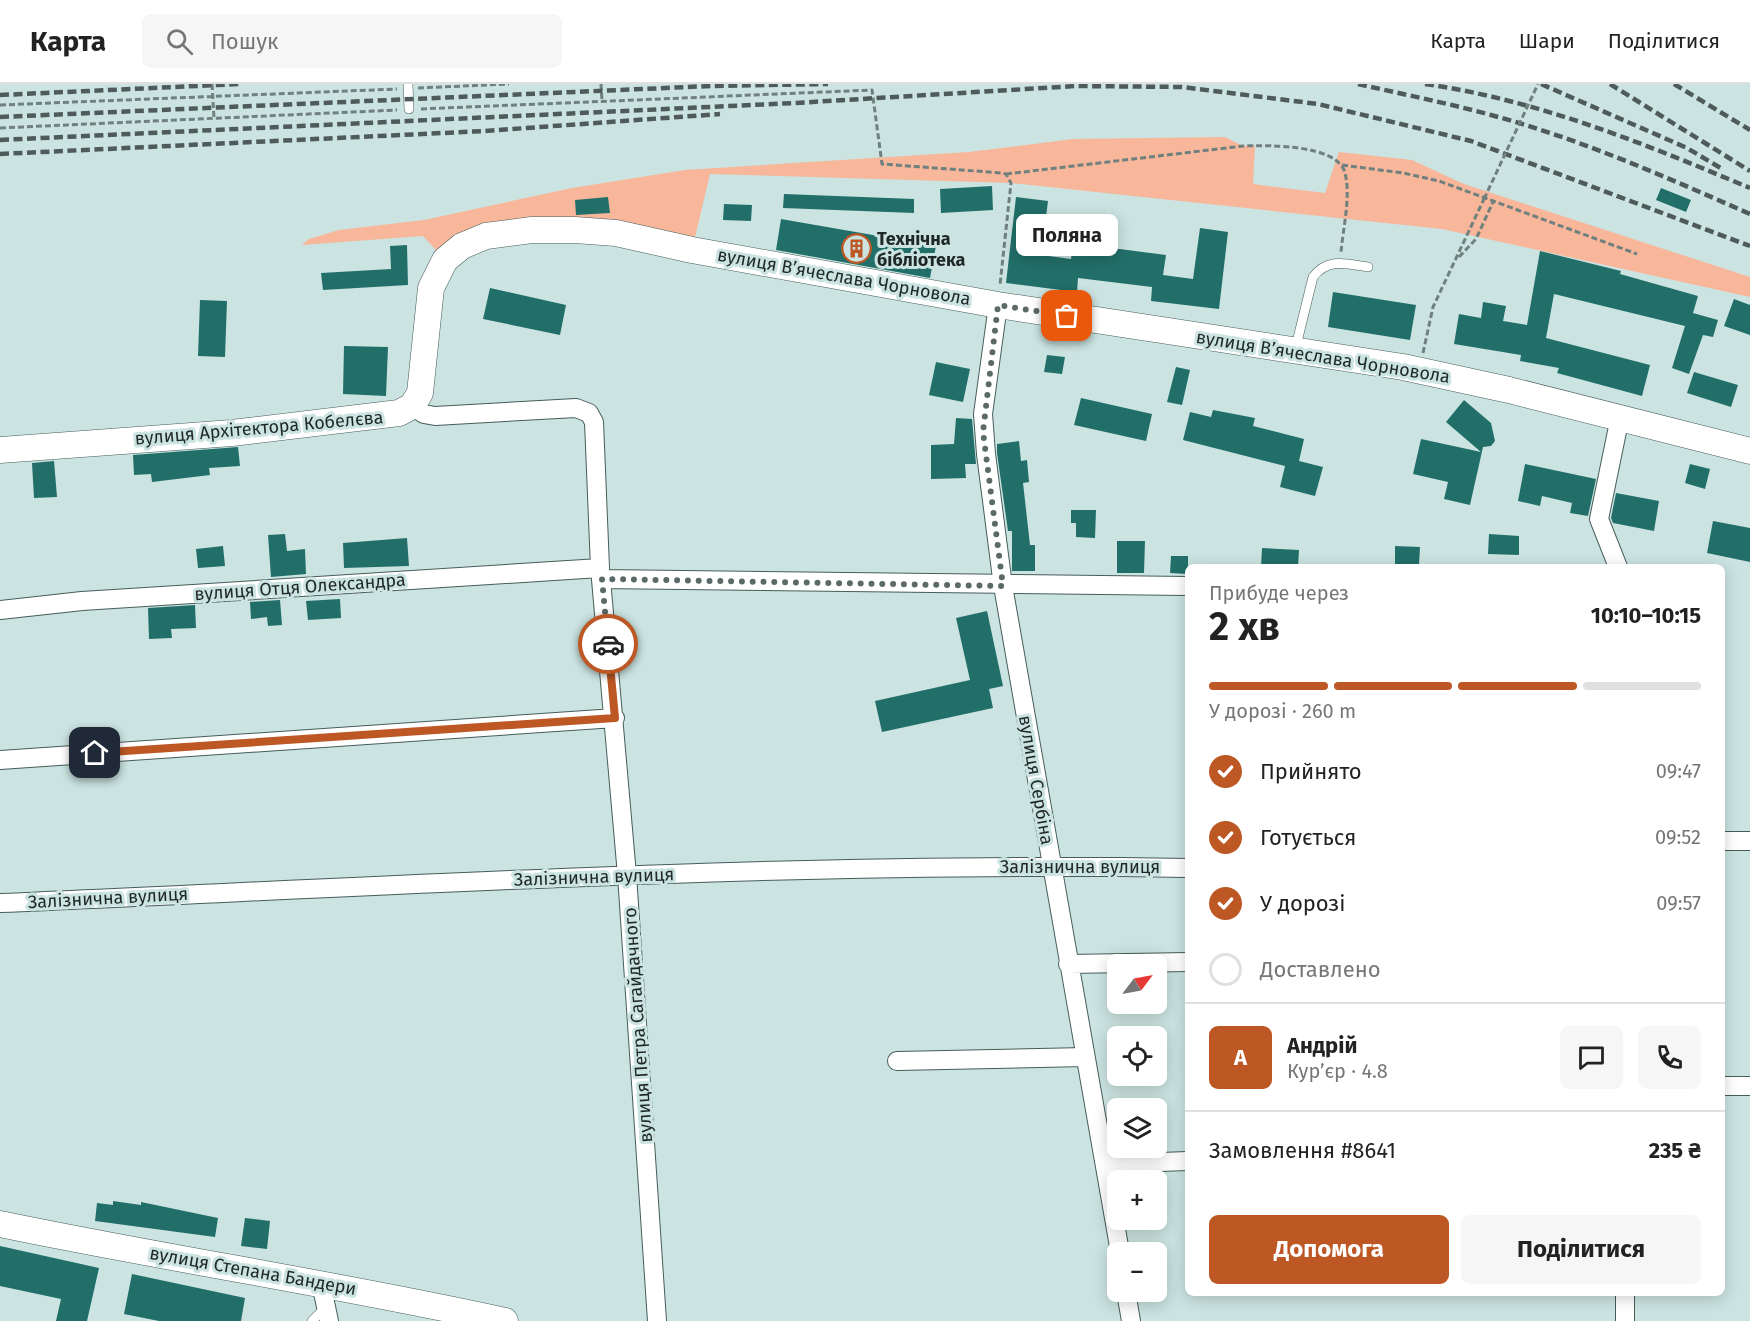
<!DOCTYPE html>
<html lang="uk">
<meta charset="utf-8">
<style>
:root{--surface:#fff;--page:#f6f6f6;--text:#222;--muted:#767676;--line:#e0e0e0;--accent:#bd5825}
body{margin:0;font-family:"Fira Sans",sans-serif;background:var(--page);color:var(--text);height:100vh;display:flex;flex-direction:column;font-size:22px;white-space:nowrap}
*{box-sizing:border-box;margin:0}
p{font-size:20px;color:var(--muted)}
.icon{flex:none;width:33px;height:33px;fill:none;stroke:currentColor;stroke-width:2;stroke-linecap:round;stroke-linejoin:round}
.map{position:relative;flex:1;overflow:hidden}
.drawer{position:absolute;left:1185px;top:480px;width:540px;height:732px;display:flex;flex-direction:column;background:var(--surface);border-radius:9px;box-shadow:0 3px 15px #0003}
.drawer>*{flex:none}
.needle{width:39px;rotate:58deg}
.tools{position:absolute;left:1107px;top:870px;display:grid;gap:12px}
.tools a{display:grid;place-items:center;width:60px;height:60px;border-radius:9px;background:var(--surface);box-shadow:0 3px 15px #0003;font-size:30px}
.pin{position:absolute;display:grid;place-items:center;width:51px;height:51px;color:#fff;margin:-26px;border-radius:12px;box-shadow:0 3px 9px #0006}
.courier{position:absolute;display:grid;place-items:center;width:60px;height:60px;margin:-30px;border:4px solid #bd5825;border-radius:50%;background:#fff;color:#222;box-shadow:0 2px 8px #0007}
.bubble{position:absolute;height:42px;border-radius:9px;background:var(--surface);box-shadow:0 3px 15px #0003;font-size:20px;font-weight:700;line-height:42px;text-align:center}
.head em{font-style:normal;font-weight:700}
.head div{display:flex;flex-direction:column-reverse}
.head{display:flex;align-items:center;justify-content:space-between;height:102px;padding:0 24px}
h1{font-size:39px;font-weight:700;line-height:45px}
.bar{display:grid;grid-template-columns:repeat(4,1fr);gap:9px 6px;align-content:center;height:72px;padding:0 24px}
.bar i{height:8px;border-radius:4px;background:var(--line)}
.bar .current{background:var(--accent)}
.bar p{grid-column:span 4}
.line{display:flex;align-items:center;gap:15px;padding:0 24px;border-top:2px solid var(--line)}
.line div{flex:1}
.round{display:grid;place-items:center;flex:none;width:63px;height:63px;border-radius:9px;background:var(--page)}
ol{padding:0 24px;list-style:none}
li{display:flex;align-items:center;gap:18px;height:66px}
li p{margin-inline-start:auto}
li .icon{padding:6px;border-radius:50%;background:var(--accent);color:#fff;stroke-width:4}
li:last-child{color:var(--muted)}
li i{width:33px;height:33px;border:3px solid var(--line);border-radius:50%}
.primary-button{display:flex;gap:12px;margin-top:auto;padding:12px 24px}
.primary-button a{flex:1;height:69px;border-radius:9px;background:var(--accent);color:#fff;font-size:24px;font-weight:700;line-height:69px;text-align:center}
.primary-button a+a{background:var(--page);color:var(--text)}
header{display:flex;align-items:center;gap:36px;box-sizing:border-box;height:84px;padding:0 30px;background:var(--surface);border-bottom:2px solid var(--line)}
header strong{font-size:28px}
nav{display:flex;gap:33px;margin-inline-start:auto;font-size:21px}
.search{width:420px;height:54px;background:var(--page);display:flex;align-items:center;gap:15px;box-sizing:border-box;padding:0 21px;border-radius:9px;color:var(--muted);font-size:22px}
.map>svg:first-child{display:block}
</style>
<header>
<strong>Карта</strong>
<div class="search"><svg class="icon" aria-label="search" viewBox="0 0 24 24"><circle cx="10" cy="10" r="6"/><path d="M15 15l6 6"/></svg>Пошук</div>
<nav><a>Карта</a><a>Шари</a><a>Поділитися</a></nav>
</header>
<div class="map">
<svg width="1750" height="1237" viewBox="0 0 1750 1237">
<rect width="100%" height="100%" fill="#cbe4e1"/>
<!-- green -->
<path fill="#f8b69a" d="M1225,53L1243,62H1255L1253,100L1325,109L1339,68L1412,76L1464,100L1750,193V213L1442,145L1011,99L710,90L692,166L532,146L445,176L423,152L302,161L309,155L339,146L424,136L572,104L685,86L969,68L1073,55Z"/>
<!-- building -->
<path fill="#226f69" d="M992,102L993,126L941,129L940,105Z
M1661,104L1691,116L1686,128L1656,116Z
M784,110L914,115V129L783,124Z
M608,113L610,129L576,131L575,116Z
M1016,113L1048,117L1041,171L1071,175L1073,159L1166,171L1163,191L1193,195L1200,144L1228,148L1219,225L1151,217L1152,203L1078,194L1077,208L1006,199Z
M724,120L752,121L751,137L723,136Z
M781,135L936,162L930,194L776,166Z
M407,161L408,201L323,206L321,189L391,185L390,162Z
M1540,167L1621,187L1620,190L1698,212L1693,229L1718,236L1713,253L1703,251L1689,290L1672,284L1685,242L1554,210L1546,254L1650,281L1642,312L1557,289L1559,284L1520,277L1521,271L1454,260L1459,230L1481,234L1483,218L1506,222L1503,237L1527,241Z
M490,204L566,221L560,251L483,235Z
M1333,208L1416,221L1410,256L1328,243Z
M1734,215L1750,221V251L1724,242Z
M200,216L227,217L225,273L198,272Z
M344,262L388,263L386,312L343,310Z
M1047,271L1065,273L1062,290L1044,288Z
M936,278L970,285L963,318L929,311Z
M1176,283L1190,286L1182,321L1167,318Z
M1694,288L1738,301L1731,323L1687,309Z
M1081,314L1152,330L1146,357L1074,341Z
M1464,316L1491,339L1495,357L1491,362L1483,363L1470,421L1444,415L1448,398L1413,390L1421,355L1481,368L1446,338Z
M1213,326L1255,334L1253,342L1304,355L1299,377L1323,383L1315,412L1280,403L1285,382L1183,356L1190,328L1211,333Z
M956,334L972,335L976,380H965L966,394L931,395V361L954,360Z
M1019,357L1021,377L1027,376L1029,398L1023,399L1030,461H1035V487H1012V447H1008L997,369V360Z
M238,363L240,382L209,384L210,391L152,398L151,390L134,391L133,371Z
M54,377L57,413L34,414L32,379Z
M1525,380L1596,395L1588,432L1570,429L1572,419L1542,412L1540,422L1518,417Z
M1690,380L1710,385L1705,405L1685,399Z
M1616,409L1659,417L1654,447L1613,439L1611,434Z
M1071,426H1096L1095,454L1076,453V439H1071Z
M1713,437L1750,444V478L1707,469Z
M285,450L287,467L305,465L306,490L271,493L268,451Z
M1489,450L1519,452V471L1488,470Z
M407,454L409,482L344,484L343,459Z
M1117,457H1145L1144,489H1117Z
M223,462L225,482L198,484L196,465Z
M1395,462L1420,463L1419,481L1395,483Z
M1262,464L1299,466L1298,483H1261Z
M1171,472H1188V490L1170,489Z
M340,515L341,534L308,536L306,517Z
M280,516L282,541L268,542L267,533L251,535L250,518Z
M195,521L196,544L171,545L172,554L149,555L148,524Z
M987,527L1003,602L989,605L993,624L882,648L875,617L970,596L956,534Z
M113,1117L141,1121V1118L218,1134L215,1153L95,1137L97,1119L113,1121Z
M245,1134L270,1137L267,1165L241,1162Z
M0,1162L99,1184L87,1237H56L61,1215L0,1202Z
M132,1190L245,1214L241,1237H159L124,1230Z"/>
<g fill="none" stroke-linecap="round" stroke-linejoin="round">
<defs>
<path id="lane" d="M408,0L409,25
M1295,266L1313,193C1328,173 1347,180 1368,183
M312,1237L326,1223"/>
<path id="street" d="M998,221L983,330L986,370L1003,502L1120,1168
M412,322L424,330L435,332L576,324L589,329L594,338L600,484L627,791L657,1237
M1618,483L1599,435L1620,333
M602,495L1188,502
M0,526L82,517L600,484
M0,676L615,634
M1722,757H1750
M0,819C396,802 792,777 1188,784
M1068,880L1188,878
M897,977L1085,973
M1722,1002H1750
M1105,1080L1188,1077
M321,1199L329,1237
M1126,1208L1131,1237
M1625,1209V1237"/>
<path id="secondary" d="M0,366L232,349L399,329L412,322L420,309L431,204L445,176L462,162L486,152L532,146H575L616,149L692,166L998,221L1403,283L1509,306L1750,367
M0,1140C168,1175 338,1200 505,1237"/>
</defs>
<!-- lane casing -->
<use href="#lane" stroke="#465d5a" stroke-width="10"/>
<!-- street casing -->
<use href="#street" stroke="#465d5a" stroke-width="20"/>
<!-- secondary casing -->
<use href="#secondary" stroke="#465d5a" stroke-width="27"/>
<!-- path -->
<path stroke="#6f807e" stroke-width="3" stroke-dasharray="6 3" stroke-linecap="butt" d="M212,0L214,34
M601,0L602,17
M418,4L509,0
M0,21L397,5
M421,25L872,6L882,80L1002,89L1006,90L1011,99L1000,201
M0,44L397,26
M1342,81L1403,89L1439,97L1637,170
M1006,90L1243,62C1267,61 1338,60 1345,89C1351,113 1343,144 1341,168
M1459,173L1476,155L1493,118
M1423,269L1433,223L1484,115"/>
<!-- lane -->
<use href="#lane" stroke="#fff" stroke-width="9"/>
<!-- street -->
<use href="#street" stroke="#fff" stroke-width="18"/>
<!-- secondary -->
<use href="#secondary" stroke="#fff" stroke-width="26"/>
<!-- rail -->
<path stroke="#4e5b5a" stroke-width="4.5" stroke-dasharray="9 4.5" stroke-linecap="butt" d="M1358,0C1402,10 1447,19 1491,31C1580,55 1666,93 1750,130
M1425,0C1538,16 1645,60 1750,104
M1541,0L1687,64L1724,86
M1610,0L1750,87
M1674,0L1750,46
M0,11L240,0
M0,33L711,2L828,0
M0,56L795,19L1076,2L1182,3L1318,20L1471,57L1750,162
M0,70L485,47L720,30"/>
<!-- path-bridge -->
<path stroke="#6f807e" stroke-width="3" stroke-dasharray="6 3" stroke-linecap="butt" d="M1484,115L1538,0"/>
</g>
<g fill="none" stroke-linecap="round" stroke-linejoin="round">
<!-- done -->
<path stroke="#5b6a68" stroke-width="6" stroke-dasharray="0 10.8" d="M608,560L602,495L1003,502L983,348L998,221L1067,232"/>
<!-- route -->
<path stroke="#bd5825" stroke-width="8" d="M95,669L615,634L608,560"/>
</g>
<!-- icons -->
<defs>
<symbol id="building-ring" viewBox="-11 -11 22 22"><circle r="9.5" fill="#cbe4e1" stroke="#bd5825" stroke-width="1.5"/><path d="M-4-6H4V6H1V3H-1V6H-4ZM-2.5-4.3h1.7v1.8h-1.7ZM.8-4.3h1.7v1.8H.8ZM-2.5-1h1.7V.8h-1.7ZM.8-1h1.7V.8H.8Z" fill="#bd5825"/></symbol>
</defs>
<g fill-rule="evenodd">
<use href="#building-ring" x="840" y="148" width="33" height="33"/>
</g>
<g text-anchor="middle" stroke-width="6" stroke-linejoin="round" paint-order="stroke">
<!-- poi labels -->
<g font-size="18" font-weight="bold" fill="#1f2827" stroke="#cbe4e1" text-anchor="start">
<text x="877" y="161">Технічна<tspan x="877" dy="21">бібліотека</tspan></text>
</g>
<!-- street labels -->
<g font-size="18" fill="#1f2827" stroke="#cbe4e1">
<text transform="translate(844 193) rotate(10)" y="6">вулиця Вʼячеслава Чорновола</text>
<text transform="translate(1323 273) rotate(9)" y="6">вулиця Вʼячеслава Чорновола</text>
<text transform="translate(259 344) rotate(-5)" y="6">вулиця Архітектора Кобелєва</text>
<text transform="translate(300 503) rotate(-4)" y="6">вулиця Отця Олександра</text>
<text transform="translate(1036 696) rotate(80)" y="6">вулиця Сербіна</text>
<text x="1080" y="789">Залізнична вулиця</text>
<text transform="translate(594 793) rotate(-2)" y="6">Залізнична вулиця</text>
<text transform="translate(108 814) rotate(-3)" y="6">Залізнична вулиця</text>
<text transform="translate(638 941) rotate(-94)" y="6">вулиця Петра Сагайдачного</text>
<text transform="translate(253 1187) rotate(10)" y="6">вулиця Степана Бандери</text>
</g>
</g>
</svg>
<div class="tools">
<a><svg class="needle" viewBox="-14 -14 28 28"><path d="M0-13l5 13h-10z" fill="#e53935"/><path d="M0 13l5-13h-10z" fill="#767676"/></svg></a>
<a><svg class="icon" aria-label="locate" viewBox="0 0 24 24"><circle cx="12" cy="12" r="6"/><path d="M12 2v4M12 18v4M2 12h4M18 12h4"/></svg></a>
<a><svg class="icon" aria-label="layers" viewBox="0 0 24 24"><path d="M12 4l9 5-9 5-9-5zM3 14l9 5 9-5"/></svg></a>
<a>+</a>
<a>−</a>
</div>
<div class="pin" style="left:1067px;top:232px;background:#ea580c"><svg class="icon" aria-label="bag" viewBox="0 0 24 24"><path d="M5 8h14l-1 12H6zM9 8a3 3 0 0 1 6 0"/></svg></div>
<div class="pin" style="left:95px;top:669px;background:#1f2937"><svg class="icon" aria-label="home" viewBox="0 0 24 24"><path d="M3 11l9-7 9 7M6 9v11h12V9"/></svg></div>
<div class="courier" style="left:608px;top:560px"><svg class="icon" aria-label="car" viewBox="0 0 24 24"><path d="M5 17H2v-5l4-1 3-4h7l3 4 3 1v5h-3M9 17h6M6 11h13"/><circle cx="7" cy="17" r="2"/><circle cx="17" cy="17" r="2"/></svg></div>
<div class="bubble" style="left:1016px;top:130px;width:102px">Поляна</div>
<section class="drawer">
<div class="head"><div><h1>2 хв</h1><p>Прибуде через</p></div><em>10:10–10:15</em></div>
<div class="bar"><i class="current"></i><i class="current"></i><i class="current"></i><i></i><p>У дорозі · 260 m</p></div>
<ol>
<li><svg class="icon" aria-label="check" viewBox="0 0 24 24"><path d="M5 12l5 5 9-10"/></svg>Прийнято<p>09:47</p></li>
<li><svg class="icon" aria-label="check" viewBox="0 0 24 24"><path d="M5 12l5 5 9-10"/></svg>Готується<p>09:52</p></li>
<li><svg class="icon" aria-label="check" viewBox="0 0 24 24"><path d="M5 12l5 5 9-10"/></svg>У дорозі<p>09:57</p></li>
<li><i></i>Доставлено</li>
</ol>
<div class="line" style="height:108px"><b class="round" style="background:var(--accent);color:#fff">А</b><div><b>Андрій</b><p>Кур’єр · 4.8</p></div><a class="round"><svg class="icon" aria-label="chat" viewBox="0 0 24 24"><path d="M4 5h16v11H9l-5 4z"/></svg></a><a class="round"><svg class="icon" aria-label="phone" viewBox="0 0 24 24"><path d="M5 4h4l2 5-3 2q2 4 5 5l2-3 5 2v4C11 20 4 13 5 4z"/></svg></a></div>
<div class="line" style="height:78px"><div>Замовлення #8641</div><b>235 ₴</b></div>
<div class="primary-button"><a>Допомога</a><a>Поділитися</a></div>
</section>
</div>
